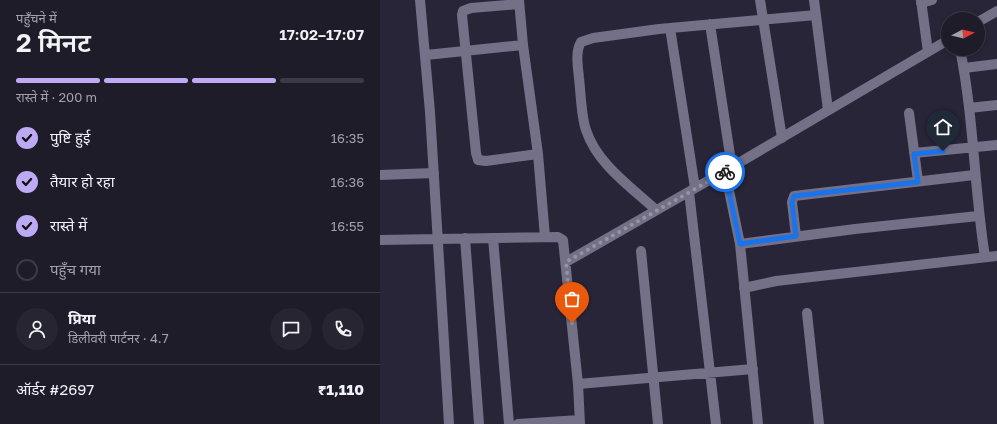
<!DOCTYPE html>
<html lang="hi">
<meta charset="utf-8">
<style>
:root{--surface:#1f1c2a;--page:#272532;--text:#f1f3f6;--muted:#a1a1a8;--line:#3c3a47;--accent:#bea9f5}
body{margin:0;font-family:"Golos Text","Noto Sans Devanagari",sans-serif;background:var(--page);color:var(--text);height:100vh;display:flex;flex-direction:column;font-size:15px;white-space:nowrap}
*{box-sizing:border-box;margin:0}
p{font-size:13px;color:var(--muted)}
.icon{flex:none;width:22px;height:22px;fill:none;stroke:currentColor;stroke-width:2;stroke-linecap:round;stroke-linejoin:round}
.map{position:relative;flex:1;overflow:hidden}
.drawer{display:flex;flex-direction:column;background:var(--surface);width:380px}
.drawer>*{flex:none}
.needle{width:26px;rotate:83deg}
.controls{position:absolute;left:561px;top:12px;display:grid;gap:8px}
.controls a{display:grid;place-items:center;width:44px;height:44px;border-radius:50%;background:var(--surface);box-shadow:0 2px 6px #0003,0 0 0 1px var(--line);font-size:20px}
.pin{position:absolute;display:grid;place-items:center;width:34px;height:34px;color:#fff;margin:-41px -17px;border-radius:50% 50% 50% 0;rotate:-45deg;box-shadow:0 0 4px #0007}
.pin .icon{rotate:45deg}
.courier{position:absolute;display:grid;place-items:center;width:40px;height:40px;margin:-20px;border:3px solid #1a73e8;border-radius:50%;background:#fff;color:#222;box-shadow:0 1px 5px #0007}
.head em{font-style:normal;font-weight:600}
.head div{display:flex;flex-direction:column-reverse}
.head{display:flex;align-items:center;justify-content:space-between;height:68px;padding:0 16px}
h1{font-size:26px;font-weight:600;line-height:30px}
.bar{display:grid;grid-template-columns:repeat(4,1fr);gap:6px 4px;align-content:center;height:48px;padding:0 16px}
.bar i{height:5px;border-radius:3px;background:var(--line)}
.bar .active{background:var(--accent)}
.bar p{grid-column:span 4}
.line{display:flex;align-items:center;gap:10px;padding:0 16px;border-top:1px solid var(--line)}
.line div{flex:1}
.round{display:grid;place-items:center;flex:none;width:42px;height:42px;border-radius:21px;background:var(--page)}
ol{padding:0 16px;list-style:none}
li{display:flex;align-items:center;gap:12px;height:44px}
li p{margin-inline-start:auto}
li .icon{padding:4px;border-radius:50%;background:var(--accent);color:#111;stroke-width:4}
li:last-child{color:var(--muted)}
li i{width:22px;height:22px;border:2px solid var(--line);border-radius:50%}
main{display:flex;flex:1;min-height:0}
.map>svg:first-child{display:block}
</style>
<main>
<section class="drawer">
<div class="head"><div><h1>2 मिनट</h1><p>पहुँचने में</p></div><em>17:02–17:07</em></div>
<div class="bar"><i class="active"></i><i class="active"></i><i class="active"></i><i></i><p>रास्ते में · 200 m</p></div>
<ol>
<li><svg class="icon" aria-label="check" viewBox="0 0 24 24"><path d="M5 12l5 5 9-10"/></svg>पुष्टि हुई<p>16:35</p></li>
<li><svg class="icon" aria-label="check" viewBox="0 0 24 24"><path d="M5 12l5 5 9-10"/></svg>तैयार हो रहा<p>16:36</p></li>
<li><svg class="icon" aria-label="check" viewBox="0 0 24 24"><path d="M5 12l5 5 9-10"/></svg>रास्ते में<p>16:55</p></li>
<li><i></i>पहुँच गया</li>
</ol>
<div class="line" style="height:72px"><a class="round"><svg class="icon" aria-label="person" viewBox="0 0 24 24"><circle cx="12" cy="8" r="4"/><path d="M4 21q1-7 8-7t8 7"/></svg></a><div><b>प्रिया</b><p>डिलीवरी पार्टनर · 4.7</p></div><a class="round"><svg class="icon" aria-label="chat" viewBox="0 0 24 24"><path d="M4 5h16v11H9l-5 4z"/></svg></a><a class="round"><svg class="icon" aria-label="phone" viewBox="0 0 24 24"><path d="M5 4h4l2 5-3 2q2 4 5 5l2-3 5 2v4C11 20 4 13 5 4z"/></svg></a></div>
<div class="line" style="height:52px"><div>ऑर्डर #2697</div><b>₹1,110</b></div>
</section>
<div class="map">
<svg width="617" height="424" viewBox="0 0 617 424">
<rect width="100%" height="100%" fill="#292538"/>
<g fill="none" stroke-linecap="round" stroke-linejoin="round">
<!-- minor -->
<path stroke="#747087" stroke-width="10" d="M40,0L50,112L69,424
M139,0L143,45L158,154L165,237
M380,0L402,138
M434,0L448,110
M541,0L548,52
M541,3L552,0
M139,4L91,8L83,11L82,15L96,153L98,160L106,161L158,154
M598,22L617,11
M330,24L352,168
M290,28L315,188
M580,49C594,118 594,188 605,257
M46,55L143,45
M584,68L617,64
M589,108L617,105
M529,113L538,181
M534,153L617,145
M345,171L360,244L378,424
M0,175L54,173
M309,192L336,424
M276,210C251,187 217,164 206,130C201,115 201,95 199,78C198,67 195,52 201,42L213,38L279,29L436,15
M416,236L412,202L414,196L594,175
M85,238L99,424
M113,238L129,424
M0,240L178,237L183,240L198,384L200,424
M360,244L475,229L598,216
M261,251L278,424
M186,262L345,171L568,40
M364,288L396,281L617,256
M427,313L439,424
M198,384L373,369
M138,424L199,420"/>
</g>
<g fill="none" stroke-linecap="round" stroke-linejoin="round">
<!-- done -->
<path stroke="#9694a3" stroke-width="4" stroke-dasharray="0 7.2" d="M192,323L186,262L345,172"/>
<!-- route -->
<path stroke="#1a73e8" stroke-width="5" d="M345,172L360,244L416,236L412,202L414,196L538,182L534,154L563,151"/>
</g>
</svg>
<div class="controls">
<a><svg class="needle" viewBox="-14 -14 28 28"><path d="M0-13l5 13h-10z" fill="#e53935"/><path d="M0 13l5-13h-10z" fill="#a1a1a8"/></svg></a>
</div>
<div class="pin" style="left:192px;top:323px;background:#ea580c"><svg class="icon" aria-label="bag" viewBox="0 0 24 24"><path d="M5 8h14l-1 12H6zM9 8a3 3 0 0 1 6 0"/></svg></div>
<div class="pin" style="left:563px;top:151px;background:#1f2937"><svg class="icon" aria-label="home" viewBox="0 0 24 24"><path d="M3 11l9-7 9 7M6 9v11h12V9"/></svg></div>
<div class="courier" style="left:345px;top:172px"><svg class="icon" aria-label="bike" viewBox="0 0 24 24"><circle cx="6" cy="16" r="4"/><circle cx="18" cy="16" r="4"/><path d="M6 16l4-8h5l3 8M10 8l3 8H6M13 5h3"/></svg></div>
</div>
</main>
